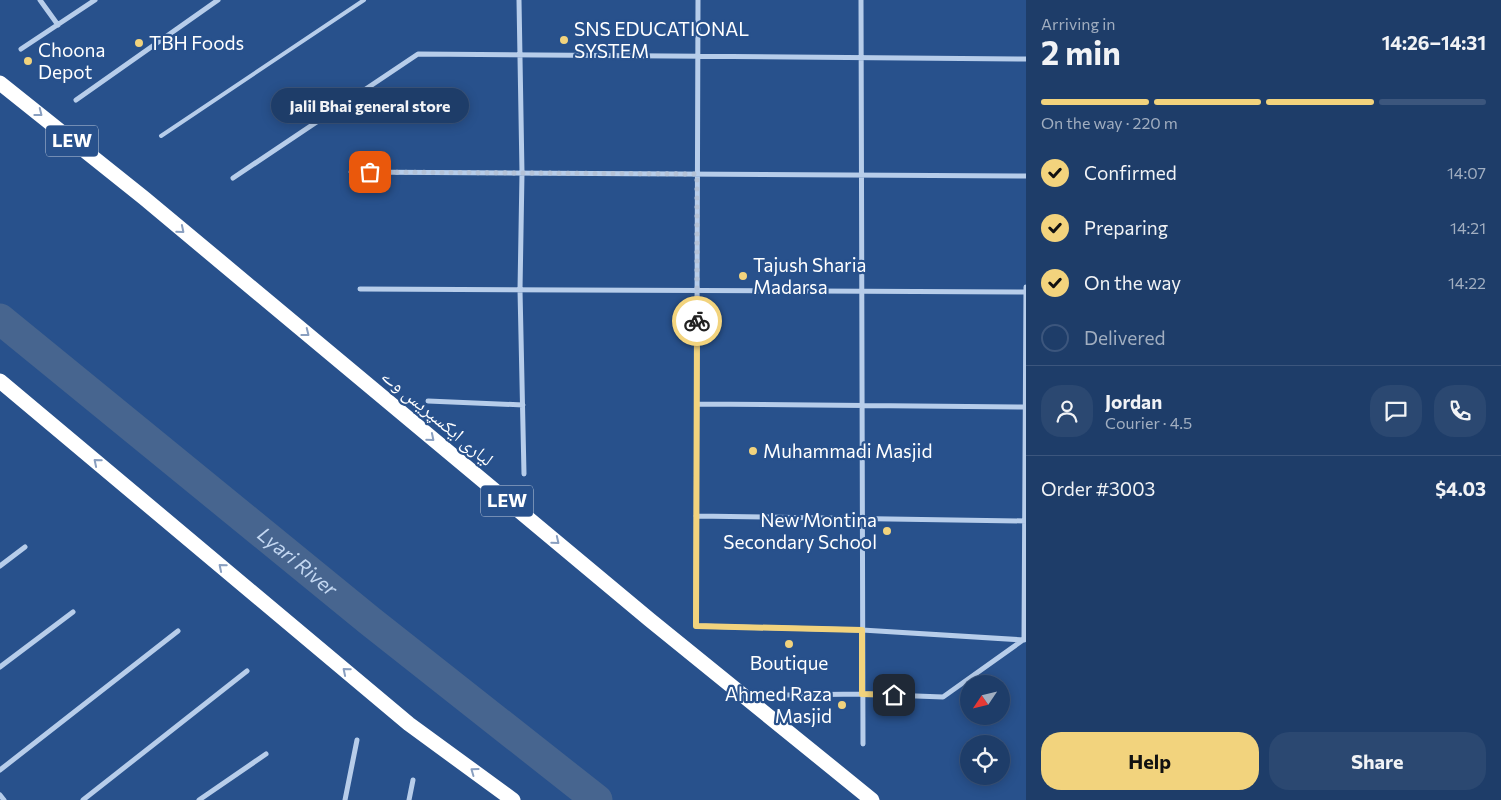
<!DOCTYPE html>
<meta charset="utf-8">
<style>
:root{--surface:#1e3d69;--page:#2b4871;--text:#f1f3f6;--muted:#a1aec0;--line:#3c567d;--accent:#f2d37d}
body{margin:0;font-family:Commissioner,"Noto Naskh Arabic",sans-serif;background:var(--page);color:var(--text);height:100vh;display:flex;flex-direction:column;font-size:19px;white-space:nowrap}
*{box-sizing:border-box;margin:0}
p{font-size:16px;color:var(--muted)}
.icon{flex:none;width:28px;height:28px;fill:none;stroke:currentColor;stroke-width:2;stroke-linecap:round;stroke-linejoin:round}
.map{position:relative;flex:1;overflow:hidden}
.panel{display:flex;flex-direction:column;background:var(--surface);width:475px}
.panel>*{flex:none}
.needle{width:32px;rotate:235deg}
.buttons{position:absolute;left:960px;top:675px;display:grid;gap:10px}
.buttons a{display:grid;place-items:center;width:50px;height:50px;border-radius:50%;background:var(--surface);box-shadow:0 2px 12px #0003,0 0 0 1px var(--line);font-size:25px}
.pin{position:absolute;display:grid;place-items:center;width:42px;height:42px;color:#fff;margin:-21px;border-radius:10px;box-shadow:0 2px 8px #0006}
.courier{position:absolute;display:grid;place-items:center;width:50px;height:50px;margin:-25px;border:4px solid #f2d37d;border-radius:50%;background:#fff;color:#222;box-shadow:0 1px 6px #0007}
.bubble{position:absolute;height:35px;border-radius:18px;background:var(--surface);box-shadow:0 2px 12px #0003,0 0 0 1px var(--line);font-size:16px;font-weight:700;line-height:35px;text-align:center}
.headline em{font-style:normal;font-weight:700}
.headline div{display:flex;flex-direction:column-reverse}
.headline{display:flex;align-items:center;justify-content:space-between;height:85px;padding:0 15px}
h1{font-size:32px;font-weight:700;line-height:38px}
.bar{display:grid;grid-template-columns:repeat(4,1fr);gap:8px 5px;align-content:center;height:60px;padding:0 15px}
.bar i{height:6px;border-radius:4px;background:var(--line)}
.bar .current{background:var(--accent)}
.bar p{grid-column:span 4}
.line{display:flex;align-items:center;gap:12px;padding:0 15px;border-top:1px solid var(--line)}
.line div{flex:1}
.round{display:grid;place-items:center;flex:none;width:52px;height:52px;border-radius:20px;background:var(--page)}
ol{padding:0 15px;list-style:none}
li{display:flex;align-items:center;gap:15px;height:55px}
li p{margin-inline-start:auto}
li .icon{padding:5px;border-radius:50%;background:var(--accent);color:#111;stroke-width:4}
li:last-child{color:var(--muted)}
li i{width:28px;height:28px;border:2px solid var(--line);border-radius:50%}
.action{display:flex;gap:10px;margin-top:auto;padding:10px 15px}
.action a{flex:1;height:58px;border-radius:20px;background:var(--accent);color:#111;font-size:20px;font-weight:700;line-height:58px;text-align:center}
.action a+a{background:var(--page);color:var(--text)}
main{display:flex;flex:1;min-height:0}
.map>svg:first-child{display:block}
</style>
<main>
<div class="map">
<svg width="1026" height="800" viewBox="0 0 1026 800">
<rect width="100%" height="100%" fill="#28518c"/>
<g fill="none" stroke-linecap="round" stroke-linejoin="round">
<!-- river -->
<path stroke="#47658f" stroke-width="31" id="s1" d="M0,319L370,621L597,800"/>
<!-- service -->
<path stroke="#b7cdea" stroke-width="4" d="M161,136L364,0"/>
<!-- minor -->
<path stroke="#b7cdea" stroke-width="5" d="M40,0L58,25
M519,0L522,173L520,290L524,474
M698,0L696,626L862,630L1024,640
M861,0L863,744
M21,49L95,0
M76,100L218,0
M351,172L1026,176
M233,178L418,54L1026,59
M360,289L1026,292
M428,401L523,405
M697,404L1026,407
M696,516L1026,521
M0,566L25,547
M1024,640L1026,287
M0,667L73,612
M787,695L862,694L943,697L1023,640
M0,770L178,631
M0,795L4,800
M83,800L247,671
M199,800L266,754
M345,800L357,740
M409,800L413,780"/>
<!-- motorway -->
<path stroke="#fff" stroke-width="15" d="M0,83L144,198L650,620L872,800
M0,381L409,724L513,800"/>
</g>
<!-- one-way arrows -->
<defs><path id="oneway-chevron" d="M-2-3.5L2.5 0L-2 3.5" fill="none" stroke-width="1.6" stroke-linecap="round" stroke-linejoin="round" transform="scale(1.25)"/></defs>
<g stroke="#899fc0">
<use href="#oneway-chevron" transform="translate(39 113) rotate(38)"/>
<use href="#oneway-chevron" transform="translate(181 230) rotate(40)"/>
<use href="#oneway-chevron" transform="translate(306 333) rotate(38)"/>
<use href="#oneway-chevron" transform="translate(431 438) rotate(40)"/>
<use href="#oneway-chevron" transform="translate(97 462) rotate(-140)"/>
<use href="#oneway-chevron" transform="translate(556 541) rotate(39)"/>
<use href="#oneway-chevron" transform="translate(222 567) rotate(-140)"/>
<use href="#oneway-chevron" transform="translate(346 671) rotate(-140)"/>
<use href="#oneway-chevron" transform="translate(474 771) rotate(-144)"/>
</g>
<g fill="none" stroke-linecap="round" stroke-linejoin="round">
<!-- done -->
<path stroke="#b4c2d7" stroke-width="5" stroke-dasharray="0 9" d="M370,172L697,174V321"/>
<!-- route -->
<path stroke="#f2d37d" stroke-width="6" d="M697,321L696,626L862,630V694L894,695"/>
</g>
<!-- markers -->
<g fill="#f2d37d" stroke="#28518c" stroke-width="2">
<circle cx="564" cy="40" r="5"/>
<circle cx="139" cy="43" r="5"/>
<circle cx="28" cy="61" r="5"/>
<circle cx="743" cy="276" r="5"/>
<circle cx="753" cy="451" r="5"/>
<circle cx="887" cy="531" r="5"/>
<circle cx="789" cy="644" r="5"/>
<circle cx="842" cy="705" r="5"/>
</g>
<g text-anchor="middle" stroke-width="4.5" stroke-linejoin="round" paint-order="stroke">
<!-- shield labels -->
<g fill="#28518c" stroke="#becbdc" stroke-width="1">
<rect x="46" y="125.5" width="52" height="31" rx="4"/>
<rect x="481" y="485.5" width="52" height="31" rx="4"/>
</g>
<g font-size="18" font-weight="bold" fill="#fff">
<text x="72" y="147">LEW</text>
<text x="507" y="507">LEW</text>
</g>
<!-- poi labels -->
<g font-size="19" fill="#fff" stroke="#28518c" text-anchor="start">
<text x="574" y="36">SNS EDUCATIONAL<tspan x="574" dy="22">SYSTEM</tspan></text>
<text x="149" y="50">TBH Foods</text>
<text x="38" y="57">Choona<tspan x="38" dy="22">Depot</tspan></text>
<text x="753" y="272">Tajush Sharia<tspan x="753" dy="22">Madarsa</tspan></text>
<text x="763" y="458">Muhammadi Masjid</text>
<text x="877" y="527" text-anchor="end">New Montina<tspan x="877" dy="22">Secondary School</tspan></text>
<text x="789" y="670" text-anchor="middle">Boutique</text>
<text x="832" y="701" text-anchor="end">Ahmed Raza<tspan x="832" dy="22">Masjid</tspan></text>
</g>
<!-- street labels -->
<g font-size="19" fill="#fff" stroke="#28518c">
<text transform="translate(438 417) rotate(40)" y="7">لیاری ایکسپریس وے</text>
</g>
<!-- water labels -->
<g font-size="20" font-style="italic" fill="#c3d7f1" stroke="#28518c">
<text dy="7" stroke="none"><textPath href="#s1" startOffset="384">Lyari River</textPath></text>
</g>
</g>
</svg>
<div class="buttons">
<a><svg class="needle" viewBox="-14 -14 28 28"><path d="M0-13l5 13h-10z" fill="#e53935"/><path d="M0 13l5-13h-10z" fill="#a1aec0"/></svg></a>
<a><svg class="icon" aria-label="locate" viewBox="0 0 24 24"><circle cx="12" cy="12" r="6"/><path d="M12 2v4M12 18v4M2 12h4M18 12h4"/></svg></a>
</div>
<div class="pin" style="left:370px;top:172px;background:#ea580c"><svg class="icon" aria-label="bag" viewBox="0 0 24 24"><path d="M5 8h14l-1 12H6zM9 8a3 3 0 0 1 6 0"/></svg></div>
<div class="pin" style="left:894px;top:695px;background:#1f2937"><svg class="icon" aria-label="home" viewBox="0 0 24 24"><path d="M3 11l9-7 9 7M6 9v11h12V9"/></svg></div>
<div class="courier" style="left:697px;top:321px"><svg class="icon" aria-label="bike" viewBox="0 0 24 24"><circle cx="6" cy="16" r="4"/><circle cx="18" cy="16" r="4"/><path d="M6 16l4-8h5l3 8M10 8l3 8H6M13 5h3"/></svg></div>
<div class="bubble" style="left:271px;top:88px;width:198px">Jalil Bhai general store</div>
</div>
<section class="panel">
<div class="headline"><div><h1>2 min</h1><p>Arriving in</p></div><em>14:26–14:31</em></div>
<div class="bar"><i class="current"></i><i class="current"></i><i class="current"></i><i></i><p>On the way · 220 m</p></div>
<ol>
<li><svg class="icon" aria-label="check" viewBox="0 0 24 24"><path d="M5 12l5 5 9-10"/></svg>Confirmed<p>14:07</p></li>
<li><svg class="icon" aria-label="check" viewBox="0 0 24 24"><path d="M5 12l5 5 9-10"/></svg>Preparing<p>14:21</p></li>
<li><svg class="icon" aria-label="check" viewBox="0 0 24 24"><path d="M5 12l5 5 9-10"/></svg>On the way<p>14:22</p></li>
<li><i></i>Delivered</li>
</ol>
<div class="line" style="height:90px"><a class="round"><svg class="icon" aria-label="person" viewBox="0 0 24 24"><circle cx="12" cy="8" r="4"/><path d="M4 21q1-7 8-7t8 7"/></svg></a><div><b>Jordan</b><p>Courier · 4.5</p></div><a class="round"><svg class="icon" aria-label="chat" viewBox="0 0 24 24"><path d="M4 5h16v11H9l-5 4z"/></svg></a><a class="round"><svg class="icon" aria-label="phone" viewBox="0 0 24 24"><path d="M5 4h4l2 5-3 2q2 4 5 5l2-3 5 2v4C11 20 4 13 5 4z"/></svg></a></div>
<div class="line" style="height:65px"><div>Order #3003</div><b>$4.03</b></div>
<div class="action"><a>Help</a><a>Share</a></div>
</section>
</main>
